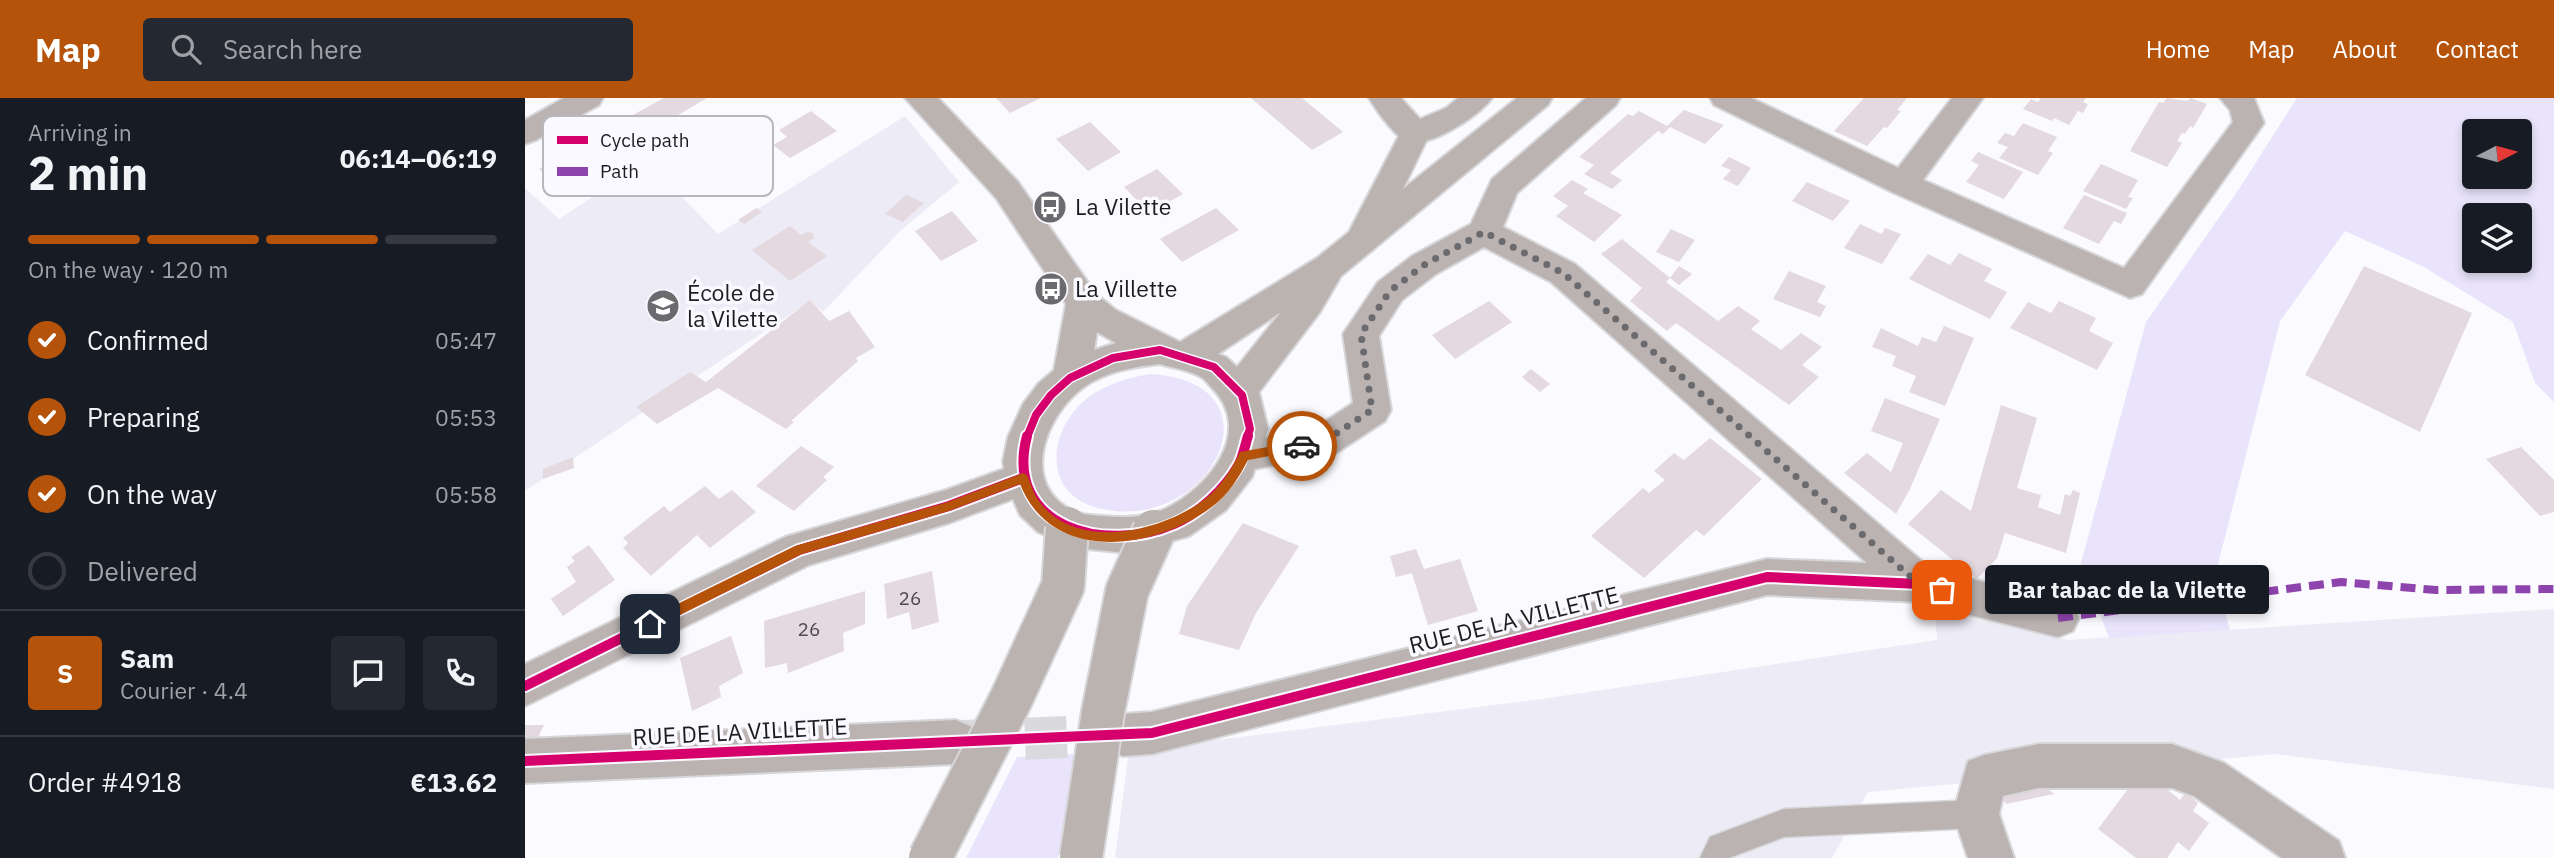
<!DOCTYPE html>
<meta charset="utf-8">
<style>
:root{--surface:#171b24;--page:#242831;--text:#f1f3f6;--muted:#9ea1a6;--line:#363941;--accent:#b45309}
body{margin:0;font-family:"IBM Plex Sans",sans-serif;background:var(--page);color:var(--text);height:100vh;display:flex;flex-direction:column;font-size:26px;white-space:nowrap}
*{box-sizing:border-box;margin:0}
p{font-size:23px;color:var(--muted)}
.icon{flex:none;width:38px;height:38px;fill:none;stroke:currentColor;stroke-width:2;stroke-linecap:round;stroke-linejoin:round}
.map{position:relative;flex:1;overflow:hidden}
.drawer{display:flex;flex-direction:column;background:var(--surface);width:525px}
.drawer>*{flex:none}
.needle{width:46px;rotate:84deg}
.buttons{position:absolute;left:1937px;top:21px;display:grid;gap:14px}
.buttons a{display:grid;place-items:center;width:70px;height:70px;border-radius:7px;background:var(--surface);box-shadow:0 4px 10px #0003;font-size:35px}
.pin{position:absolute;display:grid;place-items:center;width:60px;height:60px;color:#fff;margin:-30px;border-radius:14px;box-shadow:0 4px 10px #0006}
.courier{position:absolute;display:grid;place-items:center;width:70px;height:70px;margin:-35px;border:5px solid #b45309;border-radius:50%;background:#fff;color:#222;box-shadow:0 2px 9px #0007}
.bubble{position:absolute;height:49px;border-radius:7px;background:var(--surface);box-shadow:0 4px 10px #0003;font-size:23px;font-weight:800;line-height:49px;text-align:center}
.summary em{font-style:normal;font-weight:800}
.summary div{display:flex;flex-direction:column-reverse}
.summary{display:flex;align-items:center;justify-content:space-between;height:119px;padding:0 28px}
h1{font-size:46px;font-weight:800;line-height:52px}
.bar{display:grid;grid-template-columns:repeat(4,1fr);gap:10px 7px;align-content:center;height:84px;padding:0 28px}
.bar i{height:9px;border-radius:5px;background:var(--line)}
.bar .current{background:var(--accent)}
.bar p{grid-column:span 4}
.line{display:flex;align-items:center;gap:18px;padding:0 28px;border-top:2px solid var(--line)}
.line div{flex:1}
.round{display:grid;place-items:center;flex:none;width:74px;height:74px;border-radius:7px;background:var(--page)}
ol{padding:0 28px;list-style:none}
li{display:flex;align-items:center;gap:21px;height:77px}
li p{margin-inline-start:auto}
li .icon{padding:7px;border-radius:50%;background:var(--accent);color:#fff;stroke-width:4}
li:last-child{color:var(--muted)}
li i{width:38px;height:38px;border:4px solid var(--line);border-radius:50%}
header{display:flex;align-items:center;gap:42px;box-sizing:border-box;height:98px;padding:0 35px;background:var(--accent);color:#fff}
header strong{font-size:33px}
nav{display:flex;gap:38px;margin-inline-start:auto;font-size:24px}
.search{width:490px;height:63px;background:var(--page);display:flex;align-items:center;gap:18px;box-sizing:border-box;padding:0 24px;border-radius:7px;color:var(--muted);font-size:26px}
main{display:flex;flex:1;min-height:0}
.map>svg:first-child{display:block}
</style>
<header>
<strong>Map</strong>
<div class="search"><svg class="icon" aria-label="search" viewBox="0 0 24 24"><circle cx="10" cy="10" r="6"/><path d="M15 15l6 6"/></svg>Search here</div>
<nav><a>Home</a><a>Map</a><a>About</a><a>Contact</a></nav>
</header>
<main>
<section class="drawer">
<div class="summary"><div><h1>2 min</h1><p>Arriving in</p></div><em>06:14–06:19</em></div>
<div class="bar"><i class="current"></i><i class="current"></i><i class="current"></i><i></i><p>On the way · 120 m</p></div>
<ol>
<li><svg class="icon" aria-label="check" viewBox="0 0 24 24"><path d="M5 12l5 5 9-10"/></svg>Confirmed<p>05:47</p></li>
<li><svg class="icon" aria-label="check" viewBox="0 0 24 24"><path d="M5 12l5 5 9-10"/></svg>Preparing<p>05:53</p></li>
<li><svg class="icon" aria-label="check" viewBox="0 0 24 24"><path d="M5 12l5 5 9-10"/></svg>On the way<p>05:58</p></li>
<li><i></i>Delivered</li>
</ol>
<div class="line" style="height:126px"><b class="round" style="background:var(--accent);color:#fff">S</b><div><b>Sam</b><p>Courier · 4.4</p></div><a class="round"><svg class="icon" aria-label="chat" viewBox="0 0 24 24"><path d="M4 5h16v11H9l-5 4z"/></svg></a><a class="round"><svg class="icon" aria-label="phone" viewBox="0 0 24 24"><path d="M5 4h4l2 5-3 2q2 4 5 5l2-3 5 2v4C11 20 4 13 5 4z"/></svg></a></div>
<div class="line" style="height:91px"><div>Order #4918</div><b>€13.62</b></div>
</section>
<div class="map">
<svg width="2029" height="760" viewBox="0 0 2029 760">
<rect width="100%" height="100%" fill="#fbfafe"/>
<!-- built -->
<path fill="#edebf6" d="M380,18L434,84L375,133L298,214L285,203L0,393V90L34,121L122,63L193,136Z
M2029,511V691L1751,656L1343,694L1307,760H590L604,653L1017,601L1412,542L1410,512L1543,542Z"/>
<!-- green -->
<path fill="#e9e4fb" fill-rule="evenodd" d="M1772,0H2029V304L2010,285L1988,224L1899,169L1820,133L1755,223L1690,478L1705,532L1584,540L1556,465L1621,224L1714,91ZM1950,33H1995V79H1950ZM1950,117H1995V163H1950Z
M625,276C763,284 685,439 573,410C514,395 524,328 565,298C584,285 603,280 625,276Z
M550,656L538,745L533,760H441L492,659Z"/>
<!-- building -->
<path fill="#e3d9df" d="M139,0H182L143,23L149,27L131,38L125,33L86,55L66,40Z
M471,0H516L485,15Z
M726,0H777L818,34L787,52Z
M1339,0H1382L1372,12L1376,13L1362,30L1359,29L1342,48L1309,33Z
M1516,0H1561L1558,4L1563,6L1558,15L1553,13L1544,27L1529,20L1527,23L1498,11L1506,1L1513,4Z
M1642,0L1662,3L1666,0L1682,6L1668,30L1665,28L1660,36L1657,35L1652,43L1657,45L1642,69L1605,53L1634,4L1638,5Z
M1159,12L1199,27L1180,46L1145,29L1138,36L1133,33L1085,75L1097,82L1087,91L1059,76L1069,67L1054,59L1103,16L1108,18L1114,13L1142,28Z
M286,13L312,33L265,60L248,47L262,39L254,32Z
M565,24L596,54L563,73L531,41Z
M1498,25L1532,39L1523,53L1528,55L1513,77L1474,60L1483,49L1472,45L1480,35L1489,38Z
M51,51L69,66L32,87L14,71Z
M1453,54L1498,74L1479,101L1441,84L1454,67L1446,63Z
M1204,59L1226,70L1213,88L1198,81L1206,72L1196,68Z
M1576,66L1613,82L1603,99L1608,100L1601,111L1558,93Z
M632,71L658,96L624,115L599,89Z
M1047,82L1063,91L1058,95L1097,117L1069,144L1031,118L1043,108L1028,98Z
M1282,84L1325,103L1308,123L1267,103Z
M381,97L399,105L378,124L360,116Z
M1559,97L1602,115L1596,126L1589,123L1574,146L1538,130Z
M231,110L237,114L219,126L213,122Z
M691,110L714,132L657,164L635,141Z
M427,113L453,143L416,163L390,133Z
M1335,126L1357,136L1360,130L1376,136L1357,166L1319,150Z
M265,128L276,137L282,134L288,135L289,140L283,144L302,158L265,183L227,152Z
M1146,131L1170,142L1154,164L1131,154Z
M1097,141L1145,180L1141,184L1193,223L1213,208L1235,223L1226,231L1256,252L1276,235L1297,249L1277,267L1294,279L1264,307L1151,225L1142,233L1105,203L1117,190L1076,156Z
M1434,155L1467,171L1459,183L1482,194L1465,221L1384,181L1403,156L1425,167Z
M1154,168L1167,176L1154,187L1145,180Z
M1839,168L1947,215L1895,334L1780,277Z
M1264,173L1301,188L1292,204L1301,208L1295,219L1248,201Z
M285,202L304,223L324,213L350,249L331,260L333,263L266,323L269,324L261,331L193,290L132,326L111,309L165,274L181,284Z
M964,203L987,224L930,261L907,237Z
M1534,203L1571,220L1564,233L1588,245L1572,272L1485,230L1503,204L1526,215Z
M1419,228L1449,240L1420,308L1384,294L1391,278L1367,268L1371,258L1347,249L1356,230L1393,248L1397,239L1411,244Z
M1006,271L1025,286L1015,294L997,279Z
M1360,300L1415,321L1385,391L1371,416L1319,375L1342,355L1366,374L1378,345L1346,333Z
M1476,307L1512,320L1492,390L1516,397L1513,409L1535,417L1540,396L1545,398L1548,392L1555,395L1541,455L1480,435L1472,460L1452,481L1383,426L1416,392L1446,413Z
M1185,340L1237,381L1179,438L1171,432L1119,480L1066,438L1118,390L1124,395L1140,382L1129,373L1149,355L1159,362Z
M276,348L309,369L298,379L302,382L269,413L231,388Z
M1996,349L2029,382V414L2015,418L1961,361Z
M48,359L49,370L18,381V371Z
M180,388L194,401L207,392L231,414L185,450L172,437L126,478L98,450L103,445L98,440L139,408L145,414Z
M718,425L774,448L731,515L714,552L654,536L662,508Z
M64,447L90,482L38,518L26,501L51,484L42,469L50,463L46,459Z
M891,451L899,471L935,461L953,513L903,527L887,475L871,479L865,458Z
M407,473L414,524L387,532L384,514L362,521L359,486Z
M340,493V526L318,535L319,553L263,575L262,565L240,570L239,523Z
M206,538L218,575L194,588L196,599L167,613L155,560Z
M0,627H19L13,639H0Z
M1621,674L1655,702L1661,694L1673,705L1668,713L1684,725L1664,753L1653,744L1642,760H1611L1573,731L1615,675Z
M1506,678L1529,696L1481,706L1470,687Z"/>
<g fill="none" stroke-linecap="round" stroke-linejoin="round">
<!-- street-tunnel -->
<path stroke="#dad9dd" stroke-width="42" stroke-dasharray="42 21" stroke-linecap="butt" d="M437,643L598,637"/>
<defs>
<path id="lane" d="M1451,702L1461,706L1465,716L1461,726L1451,730L1259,739L1204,760H1175L1185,739L1259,711Z"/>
<path id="street" d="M39,0H78L74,7L11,42L0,46V22Z
M844,0H876L895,21L921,10L933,0H967C956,17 898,55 879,42C866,33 852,13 844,0Z
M1061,0H1095L1091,7L992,95L978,129L1050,166L1405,470L1548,507L1554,520L1548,533L1533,539L1394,504L1242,497L627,656L598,658L582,652L576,637L582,622L598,616L627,614L1242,461L1342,465L1026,184L959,149L911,176L877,202L854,238L866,312L860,323L811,355L719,373L706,368L700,357L706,346L790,330L828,305L818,236L853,184L887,158L946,126L967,81Z
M1185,0H1226L1373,70L1427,0H1458L1398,82L1599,170L1708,24L1705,12L1695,0H1729L1739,25L1617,196L1605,200L1367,94L1189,7Z
M498,364L512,368L517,380L512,392L424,425L284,467L0,608V566L260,439L421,392Z
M431,622L447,629L453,644L447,659L431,666L0,685V641Z
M1514,646H1647L1699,665L1814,743L1820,760H1757L1669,698L1647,690H1514L1478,698L1474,716L1489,760H1443L1428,716L1443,663L1459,657Z"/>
<path id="secondary" d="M380,0H413L493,84L571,196L591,212L655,244L792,160L824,134L879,28L890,24L901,28L905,35L878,91L992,0H1027L1023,7L816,178L795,214L734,294L743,331L727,379L701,412L664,438L603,455L552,450L538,445L513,434L495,417L481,385L478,363L483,339L498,306L513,286L529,272L541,206L471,100ZM756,214L712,269L701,259L693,256ZM572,234L591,245L569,252ZM635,266C648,270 664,272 676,279C680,281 684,287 687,290C730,333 684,390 640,411C620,420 598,420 577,418C568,417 559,417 551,414C493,389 519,318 559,289C582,273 608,269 635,266Z"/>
</defs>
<!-- lane casing -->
<use href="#lane" stroke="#d7d7da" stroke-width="3"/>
<!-- street casing -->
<use href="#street" stroke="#d7d7da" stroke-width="4"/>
<!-- secondary casing -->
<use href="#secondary" stroke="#d7d7da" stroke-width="4"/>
<!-- lane -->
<use href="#lane" fill="#bab3b1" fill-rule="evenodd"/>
<!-- street -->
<use href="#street" fill="#bab3b1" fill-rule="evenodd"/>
<!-- secondary -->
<use href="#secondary" fill="#bab3b0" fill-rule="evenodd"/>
<defs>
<path id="secondary-bridge" d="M405,760L487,599L538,488L542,430
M556,760L578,614L602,493L629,433"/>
</defs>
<!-- secondary-bridge casing -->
<use href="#secondary-bridge" stroke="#d7d7da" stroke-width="46" stroke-linecap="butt"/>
<!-- secondary-bridge -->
<use href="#secondary-bridge" stroke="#bab3b0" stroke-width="42"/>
<!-- quiet -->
<path stroke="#8e44ad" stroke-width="8" stroke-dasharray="15 8" stroke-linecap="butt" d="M1533,520L1816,484L1911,492L2029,491"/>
<defs>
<path id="cycleway-far1" d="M502,339L511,317L526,297L545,280L588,260L635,252L689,269L717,297L725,331L722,339"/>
<path id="cycleway" d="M502,338C478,430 581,456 649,426C674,415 699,392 713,368C718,360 720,347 723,338
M0,588L274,452L424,408L498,380
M0,663L627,635L1242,479L1394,486"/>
</defs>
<!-- cycleway-far1 casing -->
<use href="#cycleway-far1" stroke="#faf9ff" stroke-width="11"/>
<!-- cycleway casing -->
<use href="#cycleway" stroke="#faf9ff" stroke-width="14"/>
<!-- cycleway-far1 -->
<use href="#cycleway-far1" stroke="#d6006c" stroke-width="8"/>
<!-- cycleway -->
<use href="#cycleway" stroke="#d6006c" stroke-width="10"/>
</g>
<!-- route -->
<path fill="#b45309" d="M777,343L781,344V351L723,362C714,379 704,396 688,408C631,452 527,467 495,386L424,413L277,456L129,530H120L119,526L120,522L270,448L423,404L498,375L502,377C505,383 507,391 510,397C545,456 635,435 680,401C696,389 706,372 715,354Z"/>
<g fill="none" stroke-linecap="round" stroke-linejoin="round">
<!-- done -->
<path stroke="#6b6a6e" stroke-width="7" stroke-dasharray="0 12.6" d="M777,348L798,344L847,312L836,236L865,193L899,167L959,134L1038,175L1394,486L1417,492"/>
</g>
<!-- icons -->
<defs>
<symbol id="bus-disc" viewBox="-11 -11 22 22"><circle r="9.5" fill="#6b6a6e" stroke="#faf9ff"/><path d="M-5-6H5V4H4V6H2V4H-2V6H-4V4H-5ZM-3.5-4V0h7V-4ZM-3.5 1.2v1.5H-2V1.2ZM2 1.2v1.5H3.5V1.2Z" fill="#fff"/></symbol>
<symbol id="school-disc" viewBox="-11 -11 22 22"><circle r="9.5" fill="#6b6a6e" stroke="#faf9ff"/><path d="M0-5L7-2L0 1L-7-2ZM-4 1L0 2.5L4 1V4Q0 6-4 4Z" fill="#fff"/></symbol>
</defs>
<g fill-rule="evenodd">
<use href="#bus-disc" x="506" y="90" width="38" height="38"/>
<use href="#bus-disc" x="507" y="172" width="38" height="38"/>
<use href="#school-disc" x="119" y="189" width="38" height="38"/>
</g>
<g text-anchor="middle" stroke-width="7" stroke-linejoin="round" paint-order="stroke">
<!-- number labels -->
<g font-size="19" fill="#4e4c50">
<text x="385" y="507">26</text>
<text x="284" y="538">26</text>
</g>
<!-- poi labels -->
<g font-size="23" fill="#1d1d20" stroke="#faf9ff" text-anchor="start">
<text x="550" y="117">La Vilette</text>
<text x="550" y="199">La Villette</text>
<text x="162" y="203">École de<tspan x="162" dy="26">la Vilette</tspan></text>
</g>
<!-- street labels -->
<g font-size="23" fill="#1d1d20" stroke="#faf9ff">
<text transform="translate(989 522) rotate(-14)" y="8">RUE DE LA VILLETTE</text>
<text transform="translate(215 634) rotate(-3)" y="8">RUE DE LA VILLETTE</text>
</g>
</g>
<!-- legend -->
<rect x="18" y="18" width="230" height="80" rx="10" fill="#faf9ff" stroke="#b8b7bc" stroke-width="2"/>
<rect x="32" y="38" width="31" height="8" fill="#d6006c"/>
<rect x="32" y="69" width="31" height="9" fill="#8e44ad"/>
<g font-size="19" fill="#1d1d20">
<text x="75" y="49">Cycle path</text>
<text x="75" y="80">Path</text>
</g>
</svg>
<div class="buttons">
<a><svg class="needle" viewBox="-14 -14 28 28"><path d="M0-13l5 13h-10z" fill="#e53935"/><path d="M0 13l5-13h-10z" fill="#9ea1a6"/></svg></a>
<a><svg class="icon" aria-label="layers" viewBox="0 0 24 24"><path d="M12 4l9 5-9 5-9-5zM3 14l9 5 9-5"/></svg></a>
</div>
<div class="pin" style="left:1417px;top:492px;background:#ea580c"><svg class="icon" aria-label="bag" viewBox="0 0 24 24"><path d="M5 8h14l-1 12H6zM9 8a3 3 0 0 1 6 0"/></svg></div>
<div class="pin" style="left:125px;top:526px;background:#1f2937"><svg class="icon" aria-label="home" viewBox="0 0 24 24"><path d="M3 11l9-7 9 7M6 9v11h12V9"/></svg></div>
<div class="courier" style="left:777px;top:348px"><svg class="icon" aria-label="car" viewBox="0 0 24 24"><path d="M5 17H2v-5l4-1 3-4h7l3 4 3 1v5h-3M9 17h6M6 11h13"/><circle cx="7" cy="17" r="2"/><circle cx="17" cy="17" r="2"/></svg></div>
<div class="bubble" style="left:1460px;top:467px;width:284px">Bar tabac de la Vilette</div>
</div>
</main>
